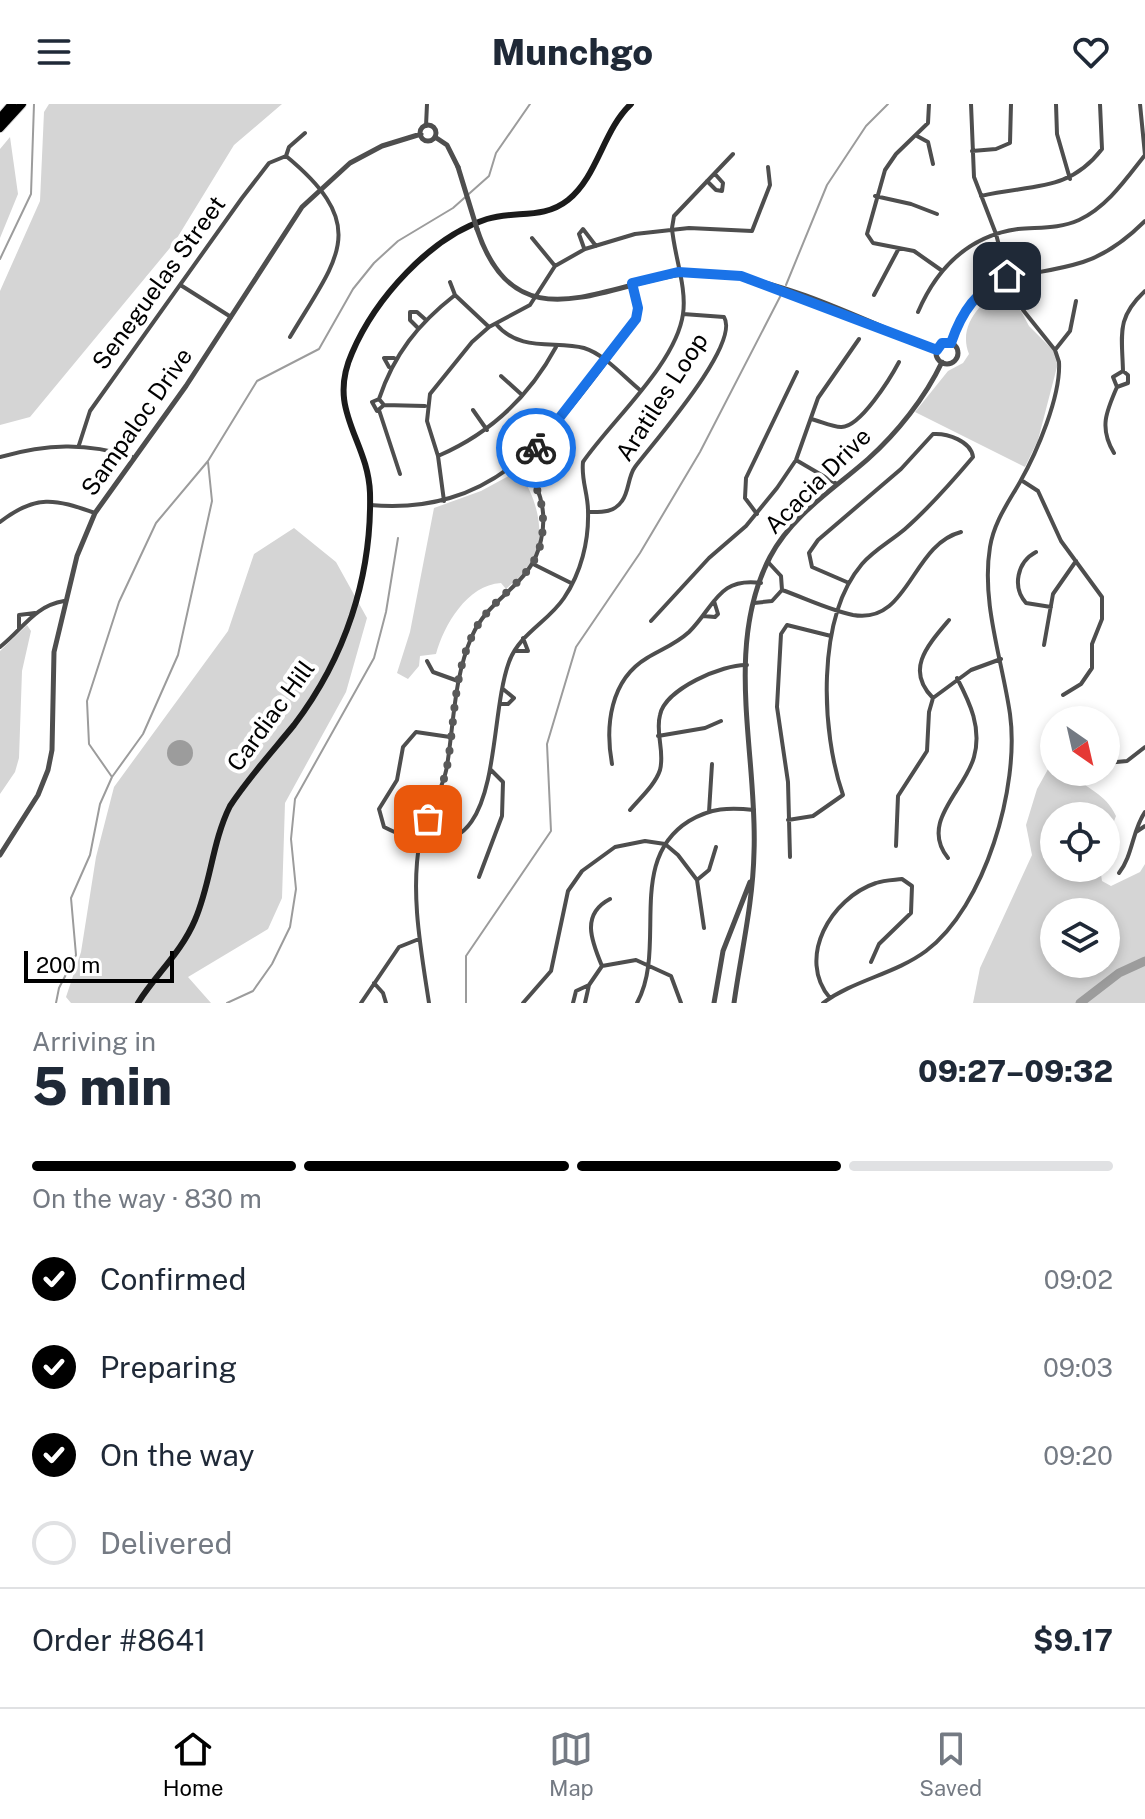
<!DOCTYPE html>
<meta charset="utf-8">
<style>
:root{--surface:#fff;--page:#f2f2f3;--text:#1f2937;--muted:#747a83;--line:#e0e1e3;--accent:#000}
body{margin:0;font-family:"Public Sans",sans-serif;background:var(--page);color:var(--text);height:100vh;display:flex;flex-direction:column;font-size:30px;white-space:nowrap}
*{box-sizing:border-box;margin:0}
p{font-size:26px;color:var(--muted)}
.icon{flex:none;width:44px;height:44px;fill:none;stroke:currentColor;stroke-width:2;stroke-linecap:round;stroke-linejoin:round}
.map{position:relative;height:899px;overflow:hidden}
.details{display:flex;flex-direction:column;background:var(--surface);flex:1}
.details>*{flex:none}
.needle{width:52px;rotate:146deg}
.buttons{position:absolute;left:1040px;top:602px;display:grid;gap:16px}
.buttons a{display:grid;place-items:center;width:80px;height:80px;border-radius:50%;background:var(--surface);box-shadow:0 4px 12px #0003;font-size:40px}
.scale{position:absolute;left:24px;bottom:20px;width:150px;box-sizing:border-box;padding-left:8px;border:4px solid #000;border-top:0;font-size:22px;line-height:28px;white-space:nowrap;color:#000;-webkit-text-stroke:6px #fff;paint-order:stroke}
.pin{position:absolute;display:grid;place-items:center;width:68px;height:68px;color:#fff;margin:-34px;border-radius:16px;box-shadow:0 4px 12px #0006}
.courier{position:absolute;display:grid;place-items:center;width:80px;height:80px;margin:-40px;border:6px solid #1a73e8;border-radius:50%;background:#fff;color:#222;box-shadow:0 2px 10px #0007}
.overview em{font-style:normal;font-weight:800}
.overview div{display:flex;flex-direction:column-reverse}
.overview{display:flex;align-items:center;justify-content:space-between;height:136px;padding:0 32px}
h1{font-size:52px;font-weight:800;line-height:60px}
.bar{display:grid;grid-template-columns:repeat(4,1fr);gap:12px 8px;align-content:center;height:96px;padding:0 32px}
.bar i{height:10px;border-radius:6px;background:var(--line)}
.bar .selected{background:var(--accent)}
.bar p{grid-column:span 4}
.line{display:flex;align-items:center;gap:20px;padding:0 32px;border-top:2px solid var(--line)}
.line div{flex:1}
ol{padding:0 32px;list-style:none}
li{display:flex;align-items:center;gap:24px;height:88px}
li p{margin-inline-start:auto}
li .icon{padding:8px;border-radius:50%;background:var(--accent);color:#fff;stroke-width:4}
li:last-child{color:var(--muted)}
li i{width:44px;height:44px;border:4px solid var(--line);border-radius:50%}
header{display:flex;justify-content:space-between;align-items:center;height:104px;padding:0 32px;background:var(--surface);font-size:36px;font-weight:800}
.tabs{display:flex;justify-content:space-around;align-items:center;height:112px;border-top:2px solid var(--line);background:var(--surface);font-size:22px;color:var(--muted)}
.tabs a{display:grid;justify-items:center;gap:4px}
.tabs .selected{color:var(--accent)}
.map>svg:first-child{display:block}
</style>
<header><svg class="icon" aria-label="menu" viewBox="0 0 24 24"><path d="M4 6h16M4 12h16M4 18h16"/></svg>Munchgo<svg class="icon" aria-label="heart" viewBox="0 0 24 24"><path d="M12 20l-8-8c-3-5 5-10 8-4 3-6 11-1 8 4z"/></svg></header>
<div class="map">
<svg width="1145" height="899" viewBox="0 0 1145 899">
<rect width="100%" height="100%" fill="#fff"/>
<!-- green -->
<path fill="#d5d5d5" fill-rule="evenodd" d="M49,0H282L234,41L174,139L30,313L0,321V187L40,97L44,8Z
M10,33L18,90L0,134V45Z
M1007,181L1029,222L1054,247L1058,259L1038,336L1025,363L915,308L948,267L963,259L969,250C957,220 983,196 1007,181Z
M518,367C536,391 547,429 533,457C528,467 514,477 506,485L501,479C467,481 444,521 436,550L420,552L419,562L408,575L397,569L410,528L434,404L481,387Z
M294,424L336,458L367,514L346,588L285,699L282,794L268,825L188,873L211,899H71L66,893L81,848L96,753L114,683L228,527L254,450Z
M27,521L31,527L22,567L19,654L15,668L0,690V547Z
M1052,658L1054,668H1072C1089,689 1104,687 1116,712L1108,733L1110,749L1106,755V712H1054V764H1100L1102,777L1111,782L1140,768L1145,760V899H973L980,864L1032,751L1026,721L1037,685ZM1054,808H1106V860H1054Z"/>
<!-- water -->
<path fill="#9c9c9c" d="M167 649a13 13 0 1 1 26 0a13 13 0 1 1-26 0Z"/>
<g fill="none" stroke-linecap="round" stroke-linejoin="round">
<!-- stream -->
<path stroke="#9c9c9c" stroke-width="2" d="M0,155L31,90L34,0
M786,181L827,81L866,22L888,0
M112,673L89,640L87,597L119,498L156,419L208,357L257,277L319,245L353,185L374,159L398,137L453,104L489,72L496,49L530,0
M56,899L59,884L76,851L71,794L90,751L100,700L112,673L143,630L178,551L212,397L208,358
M227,899L253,887L272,860L290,823L296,785L291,735L295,695L374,554L386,508L398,434
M466,899V852L551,727L547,640L576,543L640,449L700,348L783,187"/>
<!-- river -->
<path stroke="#9c9c9c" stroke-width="9" d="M1080,899L1119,869L1145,857"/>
<defs>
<path id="motorway" d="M0,14L12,0
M0,24L22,0"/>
</defs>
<!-- motorway casing -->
<use href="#motorway" stroke="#dbdbdb" stroke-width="10"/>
<!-- minor -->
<path stroke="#4e4e4e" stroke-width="4" d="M929,0L928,19L896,50L885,66L867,130L873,139L914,147L941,166
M1056,0L1057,30L1070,75
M426,22L427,0
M917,32L928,38L933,60
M972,47L996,45L1010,39L1011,0
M286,52C372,123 337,154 290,233
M286,52L289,43L305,29
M707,77L716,86L722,87L723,79L715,70
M875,92L911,100L937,110
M981,92C1031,80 1068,89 1102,45L1100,0
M532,134L555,162
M584,144L579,130L583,125L596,142
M450,178L455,191L489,223
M182,182L231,213
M874,191L899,144
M918,208C937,164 969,132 1018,125C1039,123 1059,125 1079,116C1107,103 1126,75 1145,51L1140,0
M496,220C520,249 557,236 584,244C604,250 624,273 640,286
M418,224L410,216V208H417L426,216
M951,239C978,159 1017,179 1083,158C1108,150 1127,135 1145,117
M1055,246L1070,227L1076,197
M389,263L384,254H394
M1123,267C1122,230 1116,214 1145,187
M501,272L521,290
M379,295L384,301L377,307L372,298L379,295C394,250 418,220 455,191
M384,301L425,302
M379,306L400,370
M473,306L487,326
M811,315C820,317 832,323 841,323C860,324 891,273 899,258
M79,341L90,307L242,94L269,59L286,52
M1114,349C1099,324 1106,308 1117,283L1113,273L1123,267L1128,271V279L1117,283
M438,352C489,330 529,293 556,243
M0,353C46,340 86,338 132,353
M796,356L837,380
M1021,376L1038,387L1061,437L1102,493V515L1092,540V564L1081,580L1063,591
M444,397L438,352L427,317L430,290L472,238L489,223L530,201L555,162L585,145L635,130L689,124L752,127L770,81L768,63
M370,401C503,413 559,319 630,226L638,204L632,181
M589,408C601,408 614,409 622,397C629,388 628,372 635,363C653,339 741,240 724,213L683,210
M757,410L745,394L746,374L797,268
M0,418C36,390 55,395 95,409
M1036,448C1017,458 1012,483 1026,499L1051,503
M535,461L571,479
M782,486C805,494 829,506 853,511C909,521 911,441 961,428
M754,499L772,497L782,486L781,472L768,458
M703,512L715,513L718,510L714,497
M651,517L709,454L746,422L777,384L796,356L818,294L859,235
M19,525V511L35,509
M1044,541L1053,490L1076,457
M0,543C23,525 34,502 64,497
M515,547H528L523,534
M427,557L433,568L458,577
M933,594C905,566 927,542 949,516
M500,600H508L514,594L503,585
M658,632L705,624L721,617
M450,633L416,628L403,643L397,676L379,705L384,723C509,787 484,627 509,558C519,530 548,518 564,494C581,469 589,437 588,407C588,389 581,376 583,358C611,317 676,260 683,210C687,183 674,151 672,124L674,112L733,50
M1106,659L1127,657L1145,643
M612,660C605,622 610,576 647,554C662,545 676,540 689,528C715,502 718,473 761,479
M630,706C640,694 655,681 660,666C665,647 655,629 660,611C665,585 723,560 747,561
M709,708L712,660
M788,716L813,712L843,691C821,628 816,514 862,460C874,446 891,437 905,425C930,403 951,379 973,353C971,337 947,329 933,330L901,365L818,436L809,449L812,463L849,479
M1136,728L1145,722
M896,742L898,692L927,647L929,608L933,594L971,566L1001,555
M790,753L788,678L777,603L781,530L787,521L831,532
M948,754C919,718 965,687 974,653C982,624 970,599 957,574
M1119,769C1133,751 1132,727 1145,708
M479,773L502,712L503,678L491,666
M697,776L709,766L716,743
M602,862C591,836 581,810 610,795
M374,879L383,889L386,899
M830,894C796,854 831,794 876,779C884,776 894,776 902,775L912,782L911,809L879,840L871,858
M361,899L399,843L419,835
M429,899C421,846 410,789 420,736C425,711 443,688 447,662C454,618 454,573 472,532C490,491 532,482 541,436C548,406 539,380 521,357
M523,899L551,867L568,787L582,767L615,743L645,737L665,740L678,751L697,776L704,824
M573,899L576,887L589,881
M585,899L589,881L602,862L636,856L671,872L681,899
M637,899C668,843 625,757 689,717C711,704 729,703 754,706
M823,899C854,876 895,870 926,847C985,803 1020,682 1010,610C1002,555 981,498 990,443C994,418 1008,399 1020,378C1037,348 1061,292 1059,258L1055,246L1023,206L1007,172L996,130L974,73L971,0"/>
<!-- tertiary -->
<path stroke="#4e4e4e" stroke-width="5" d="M420 29a8 8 0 1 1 16 0a8 8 0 1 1-16 0Z
M435,33L447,41L458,63
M477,125C522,261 632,155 724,170C797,181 869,219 937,246
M936 249a11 11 0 1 1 22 0a11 11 0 1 1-22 0Z
M0,751L38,691L48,666L52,646L54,548L77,452L95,409L186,282L302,103L350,59L382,42L421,30
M714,899L723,847L750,778
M734,899C741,849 753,799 754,748C758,653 723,543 770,453C792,411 834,385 868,355C897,329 925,294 942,258"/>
<!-- secondary -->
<path stroke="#1b1b1b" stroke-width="6" d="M138,899C156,870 181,849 195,816C211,779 212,738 230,702C249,673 272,648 294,621C345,554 372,473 370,389C368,335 326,307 352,249C375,195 430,133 487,115C515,106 543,116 568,96C598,72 603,26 631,0"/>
<!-- motorway -->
<use href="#motorway" stroke="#000" stroke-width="8"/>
<!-- tertiary-bridge -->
<path stroke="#4e4e4e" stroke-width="5" d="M458,63L477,125"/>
</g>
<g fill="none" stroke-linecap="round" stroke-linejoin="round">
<!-- done -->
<path stroke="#595959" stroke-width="8" stroke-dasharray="0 14.4" d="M428,715C434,698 444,680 447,663C455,618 453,571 473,530C491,491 537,476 542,432C546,403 538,380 521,357L536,344"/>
<!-- route -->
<path stroke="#1a73e8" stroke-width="10" d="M536,344L636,215L638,204L632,179L678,168L741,172L937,246L942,239H951C962,207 976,187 1007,172"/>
</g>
<g text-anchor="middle" stroke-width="8" stroke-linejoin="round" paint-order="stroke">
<!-- street labels -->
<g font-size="24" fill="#000" stroke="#fff">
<text transform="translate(159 179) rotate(-54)" y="8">Seneguelas Street</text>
<text transform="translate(662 293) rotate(-57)" y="8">Aratiles Loop</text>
<text transform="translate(137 318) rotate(-55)" y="8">Sampaloc Drive</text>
<text transform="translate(818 377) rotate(-45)" y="8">Acacia Drive</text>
<text transform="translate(271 612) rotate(-54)" y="8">Cardiac Hill</text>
</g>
</g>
</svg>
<div class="buttons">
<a><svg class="needle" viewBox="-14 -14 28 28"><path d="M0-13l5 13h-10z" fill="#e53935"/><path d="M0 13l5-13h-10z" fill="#747a83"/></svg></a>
<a><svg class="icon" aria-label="locate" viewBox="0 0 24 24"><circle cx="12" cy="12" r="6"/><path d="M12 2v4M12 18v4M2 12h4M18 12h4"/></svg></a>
<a><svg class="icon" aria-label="layers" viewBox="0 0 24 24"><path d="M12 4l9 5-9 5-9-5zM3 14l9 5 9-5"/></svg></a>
</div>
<div class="scale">200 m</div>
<div class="pin" style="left:428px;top:715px;background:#ea580c"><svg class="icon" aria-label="bag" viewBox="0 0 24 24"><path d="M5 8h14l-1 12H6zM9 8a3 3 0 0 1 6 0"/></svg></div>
<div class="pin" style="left:1007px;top:172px;background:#1f2937"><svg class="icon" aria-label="home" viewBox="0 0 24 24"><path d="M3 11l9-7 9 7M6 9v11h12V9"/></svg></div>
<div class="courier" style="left:536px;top:344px"><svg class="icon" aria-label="bike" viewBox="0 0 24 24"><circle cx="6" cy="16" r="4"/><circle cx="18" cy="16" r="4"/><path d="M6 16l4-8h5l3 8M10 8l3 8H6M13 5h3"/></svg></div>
</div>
<section class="details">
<div class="overview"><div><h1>5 min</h1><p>Arriving in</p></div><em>09:27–09:32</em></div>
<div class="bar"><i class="selected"></i><i class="selected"></i><i class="selected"></i><i></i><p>On the way · 830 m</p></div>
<ol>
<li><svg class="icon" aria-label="check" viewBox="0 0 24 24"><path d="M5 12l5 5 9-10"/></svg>Confirmed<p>09:02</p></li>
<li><svg class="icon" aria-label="check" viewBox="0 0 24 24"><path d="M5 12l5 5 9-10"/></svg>Preparing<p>09:03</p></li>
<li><svg class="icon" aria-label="check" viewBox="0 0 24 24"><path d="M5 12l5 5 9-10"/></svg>On the way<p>09:20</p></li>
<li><i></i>Delivered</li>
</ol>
<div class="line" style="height:104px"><div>Order #8641</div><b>$9.17</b></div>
</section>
<nav class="tabs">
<a class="selected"><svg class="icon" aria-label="home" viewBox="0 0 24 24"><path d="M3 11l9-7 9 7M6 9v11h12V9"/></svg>Home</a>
<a><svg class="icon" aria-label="map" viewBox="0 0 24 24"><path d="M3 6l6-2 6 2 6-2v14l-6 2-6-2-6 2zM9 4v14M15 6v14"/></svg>Map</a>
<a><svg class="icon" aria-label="saved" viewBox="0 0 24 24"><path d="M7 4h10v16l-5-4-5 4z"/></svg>Saved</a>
</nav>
